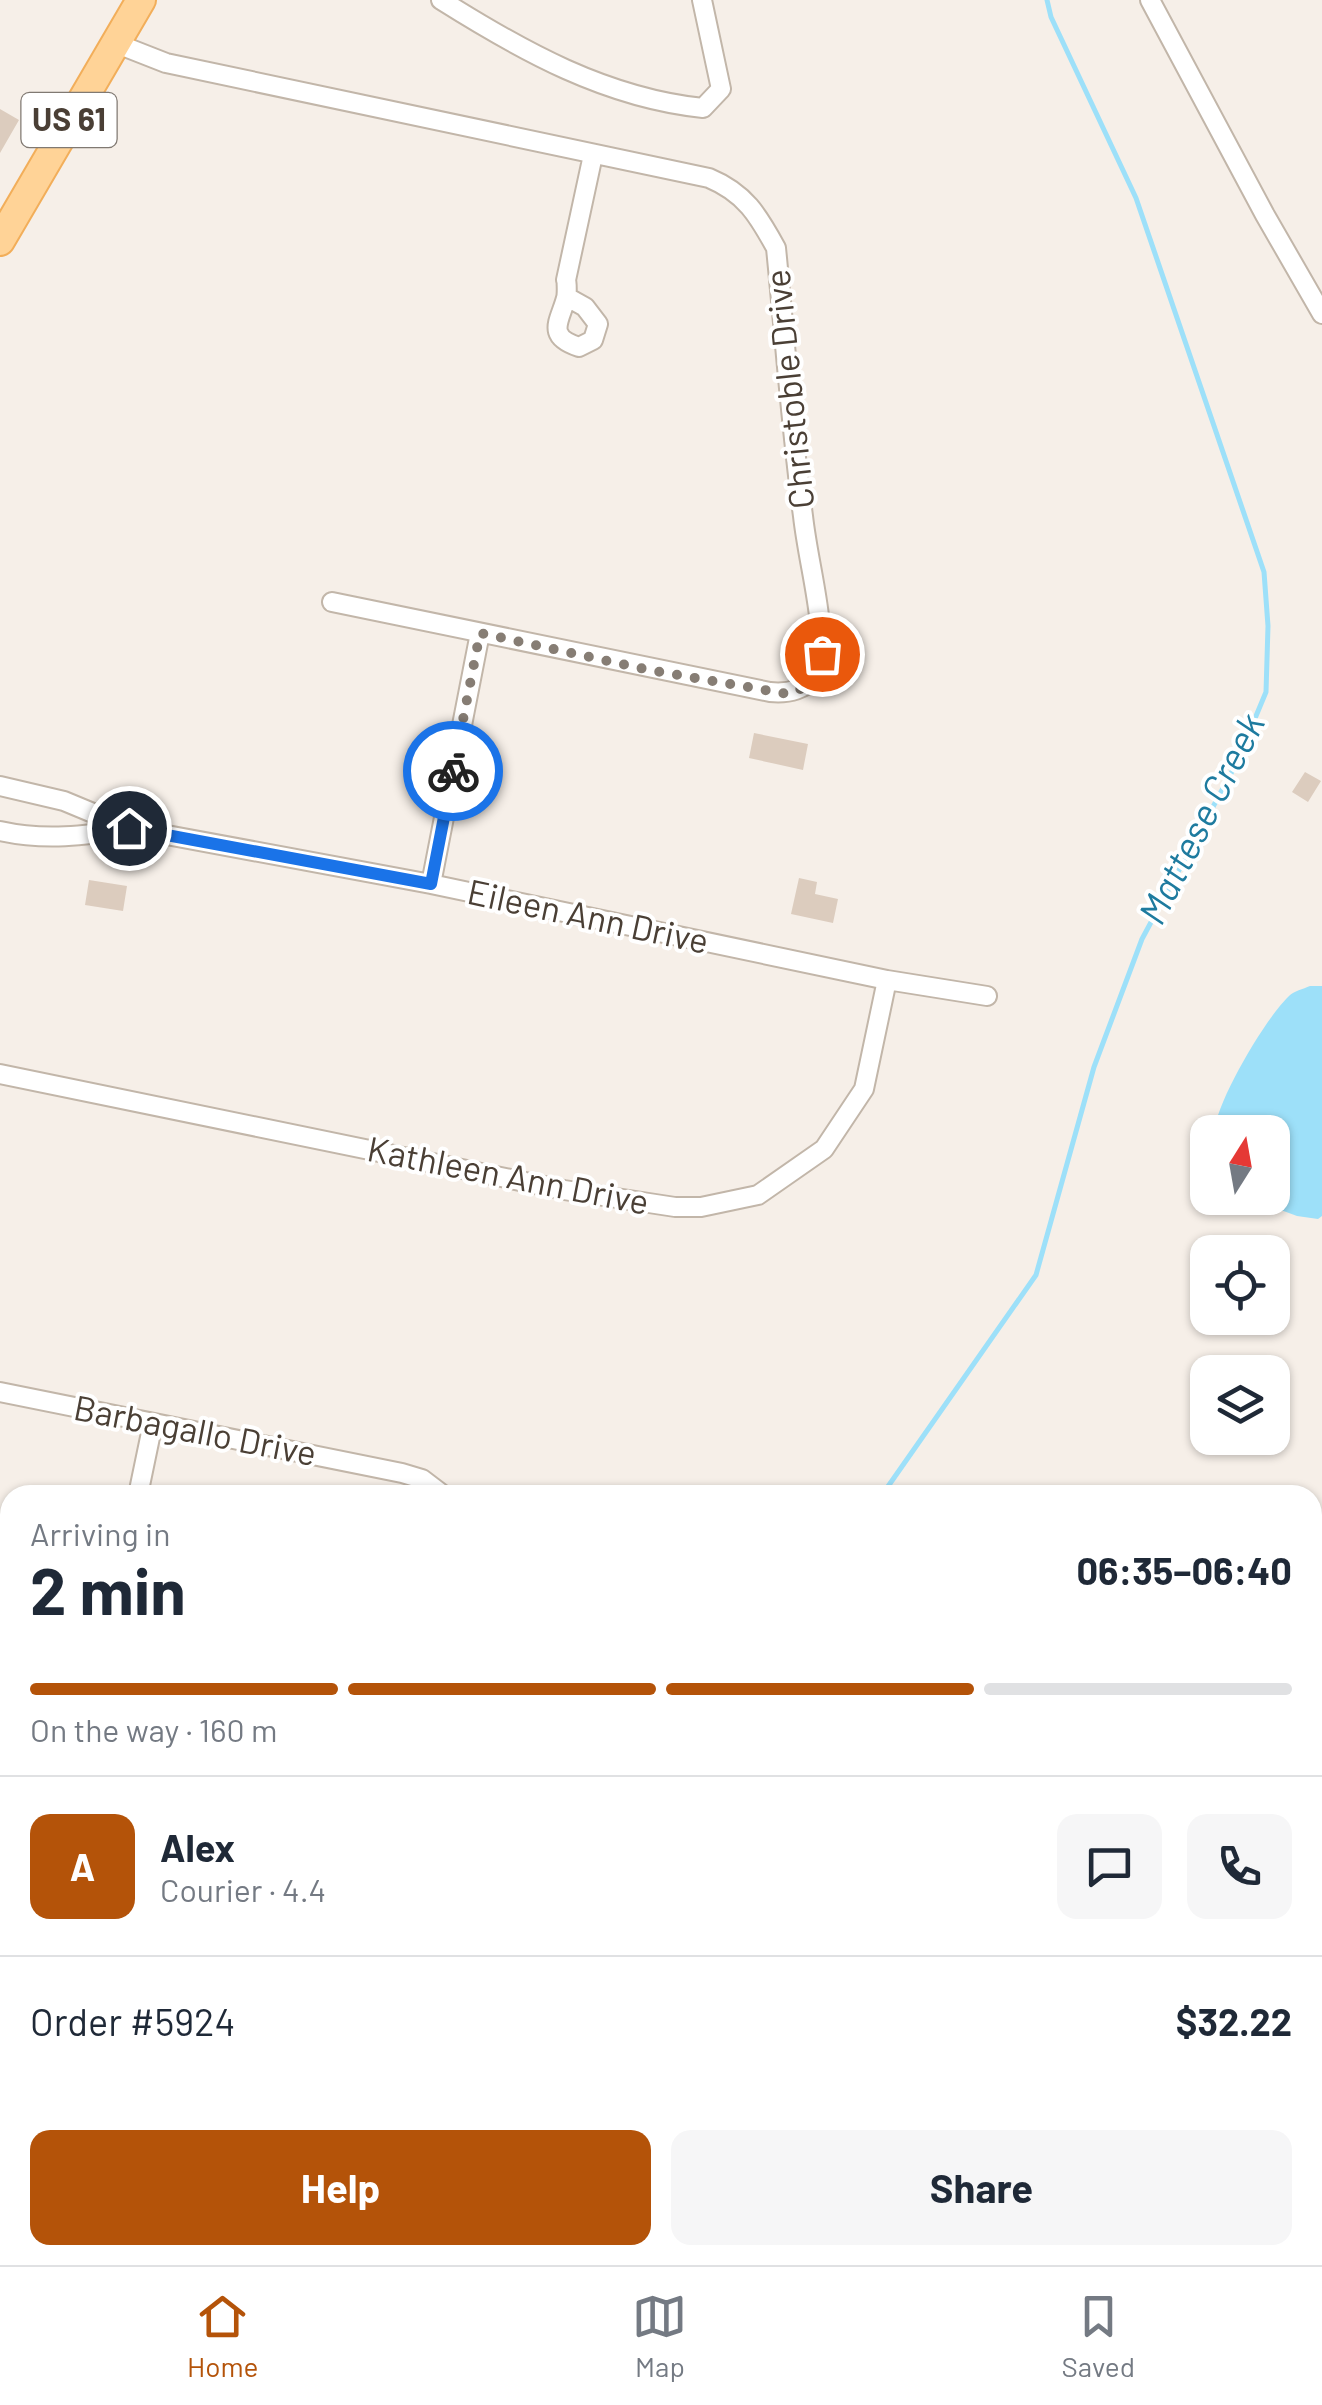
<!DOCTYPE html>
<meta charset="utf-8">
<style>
:root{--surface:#fff;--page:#f6f6f7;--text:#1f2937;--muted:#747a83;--line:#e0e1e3;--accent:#b45309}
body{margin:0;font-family:Barlow,sans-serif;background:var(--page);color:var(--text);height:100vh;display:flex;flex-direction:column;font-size:38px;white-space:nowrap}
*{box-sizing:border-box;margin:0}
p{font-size:32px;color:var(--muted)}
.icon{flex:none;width:55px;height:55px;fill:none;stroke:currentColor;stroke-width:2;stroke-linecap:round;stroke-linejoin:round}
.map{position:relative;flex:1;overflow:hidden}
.drawer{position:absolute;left:0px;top:1485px;width:1322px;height:780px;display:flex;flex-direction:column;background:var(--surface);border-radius:30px 30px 0 0;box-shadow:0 2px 8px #0004}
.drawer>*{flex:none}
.needle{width:65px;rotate:11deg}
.buttons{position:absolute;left:1190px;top:1115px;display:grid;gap:20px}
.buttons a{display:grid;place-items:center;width:100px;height:100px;border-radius:20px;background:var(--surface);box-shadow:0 2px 8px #0004;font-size:50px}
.pin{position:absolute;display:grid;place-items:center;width:85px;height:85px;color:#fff;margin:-42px;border:5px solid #fff;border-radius:50%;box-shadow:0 2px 10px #0007}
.courier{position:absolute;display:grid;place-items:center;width:100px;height:100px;margin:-50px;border:8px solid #1a73e8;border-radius:50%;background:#fff;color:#222;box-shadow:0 2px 12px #0007}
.overview em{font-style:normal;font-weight:700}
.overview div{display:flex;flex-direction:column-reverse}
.overview{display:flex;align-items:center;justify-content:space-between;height:170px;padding:0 30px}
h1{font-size:65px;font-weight:700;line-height:75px}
.bar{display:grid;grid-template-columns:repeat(4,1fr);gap:15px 10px;align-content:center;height:120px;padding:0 30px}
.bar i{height:12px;border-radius:8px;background:var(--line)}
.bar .current{background:var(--accent)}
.bar p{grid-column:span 4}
.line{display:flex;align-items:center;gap:25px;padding:0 30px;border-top:2px solid var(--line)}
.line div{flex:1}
.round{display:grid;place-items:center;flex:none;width:105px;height:105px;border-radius:20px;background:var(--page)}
.action{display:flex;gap:20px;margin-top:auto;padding:20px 30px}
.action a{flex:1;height:115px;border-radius:20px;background:var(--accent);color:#fff;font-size:40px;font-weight:700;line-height:115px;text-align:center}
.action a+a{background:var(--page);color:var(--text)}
.tab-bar{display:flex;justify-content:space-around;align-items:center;height:140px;border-top:2px solid var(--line);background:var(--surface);font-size:28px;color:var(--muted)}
.tab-bar a{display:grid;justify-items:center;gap:5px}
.tab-bar .current{color:var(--accent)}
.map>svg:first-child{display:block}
</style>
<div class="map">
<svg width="1322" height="2265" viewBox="0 0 1322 2265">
<rect width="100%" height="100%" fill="#f6efe8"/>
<!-- residential -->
<path fill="#eae0d5" d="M0,2114L10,2117V2255H178L175,2265H0Z"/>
<!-- green -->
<path fill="#daeeac" d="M178,2255H554L563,2265H175Z"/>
<!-- water -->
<path fill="#9de0f9" d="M1310,986H1322V1216L1318,1219L1297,1216L1248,1198H1272V1132H1214C1217,1101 1265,1019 1289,996C1294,991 1303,989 1310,986Z"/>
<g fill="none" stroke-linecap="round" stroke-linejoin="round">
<!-- stream -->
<path stroke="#9de0f9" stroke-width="5" d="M882,1495L1036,1275L1094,1067L1142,939L1236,764L1266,692L1268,626L1264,572L1136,198L1051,17L1047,0
M574,2255L585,2265"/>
</g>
<!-- building -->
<path fill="#dcccbe" d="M0,109L19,120L0,153Z
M754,733L808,744L803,770L749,758Z
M1305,772L1321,781L1308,802L1292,792Z
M799,878L817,882L815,894L838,899L833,923L791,914Z
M89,880L127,886L123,911L85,905Z"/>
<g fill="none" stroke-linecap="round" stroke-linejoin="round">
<defs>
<path id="street" d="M441,0C522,51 606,98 703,108L721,89L702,0
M1150,0L1265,215L1322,314
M115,43L166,63L709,178C745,193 758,215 776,248C785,338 791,427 803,516C809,570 827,622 819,676C803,689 791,694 770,692L332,602
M567,297L585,307L598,324L593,340L579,347C545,336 560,321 566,298C567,296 567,282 566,280L593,155
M0,786L64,801L129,828L431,884L887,980L987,996
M0,831C45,841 85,836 129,828
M431,884L480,633
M0,1074L564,1190L675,1207H701L758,1195L824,1149L864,1089L887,980
M0,1392L402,1473L422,1479L443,1495
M138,1495L153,1423
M0,1962L10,1964"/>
<path id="secondary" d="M1312,2178L1322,2172
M1194,2265L1205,2255"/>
<path id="primary" d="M0,241L141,0"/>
</defs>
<!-- street casing -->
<use href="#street" stroke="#c2b6a9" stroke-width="22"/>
<!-- secondary casing -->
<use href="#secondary" stroke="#dec094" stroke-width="30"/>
<!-- primary casing -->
<use href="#primary" stroke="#f2ae5a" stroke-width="32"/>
<!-- street -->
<use href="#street" stroke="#fff" stroke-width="18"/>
<!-- secondary -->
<use href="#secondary" stroke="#ffeac8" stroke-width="25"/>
<!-- primary -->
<use href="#primary" stroke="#ffd397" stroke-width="28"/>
<!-- rail -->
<path stroke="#989898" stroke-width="5" stroke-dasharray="12 12" stroke-linecap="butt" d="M1322,1818L1317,1873L1322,1912"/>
</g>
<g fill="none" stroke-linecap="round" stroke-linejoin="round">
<!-- done -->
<path stroke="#867d74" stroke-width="10" stroke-dasharray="0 18" d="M453,771L480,633L649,670L788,694L805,687L819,676L822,654"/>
<!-- route -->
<path stroke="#1a73e8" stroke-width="12" d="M129,828L431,884L453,771"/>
</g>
<g text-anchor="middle" stroke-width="8" stroke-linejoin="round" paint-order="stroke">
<!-- shield labels -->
<rect fill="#fff" stroke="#807972" stroke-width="2.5" x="21.5" y="93" width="95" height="54" rx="8"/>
<g font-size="32" font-weight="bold" fill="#4a3f35">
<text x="69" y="131">US 61</text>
</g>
<!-- street labels -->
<g font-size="35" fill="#4a3f35" stroke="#fff">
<text transform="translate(790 389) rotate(-96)" y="12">Christoble Drive</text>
<text transform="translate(588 917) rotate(12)" y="12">Eileen Ann Drive</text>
<text transform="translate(508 1176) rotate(11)" y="12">Kathleen Ann Drive</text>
<text transform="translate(195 1431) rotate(11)" y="12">Barbagallo Drive</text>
</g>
<!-- water labels -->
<g font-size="38" font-style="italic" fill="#1e7b9f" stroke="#fff">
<text transform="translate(1202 819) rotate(-63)" y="13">Mattese Creek</text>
</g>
</g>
</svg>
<div class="buttons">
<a><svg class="needle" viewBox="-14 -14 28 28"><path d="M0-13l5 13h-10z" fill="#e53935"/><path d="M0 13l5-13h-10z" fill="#747a83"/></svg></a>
<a><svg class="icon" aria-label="locate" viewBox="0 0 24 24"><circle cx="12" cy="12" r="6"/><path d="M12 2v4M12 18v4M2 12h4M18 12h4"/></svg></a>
<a><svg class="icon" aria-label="layers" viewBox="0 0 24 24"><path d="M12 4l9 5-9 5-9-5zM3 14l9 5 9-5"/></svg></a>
</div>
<div class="pin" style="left:822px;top:654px;background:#ea580c"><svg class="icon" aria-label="bag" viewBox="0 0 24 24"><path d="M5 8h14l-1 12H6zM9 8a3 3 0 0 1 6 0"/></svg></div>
<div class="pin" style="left:129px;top:828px;background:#1f2937"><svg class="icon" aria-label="home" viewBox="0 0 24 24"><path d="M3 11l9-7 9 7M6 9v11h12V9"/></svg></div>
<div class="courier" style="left:453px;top:771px"><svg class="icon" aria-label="bike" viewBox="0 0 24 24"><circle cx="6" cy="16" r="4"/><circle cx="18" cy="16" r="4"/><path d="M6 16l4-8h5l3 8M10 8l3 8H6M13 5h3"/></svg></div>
<section class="drawer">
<div class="overview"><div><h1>2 min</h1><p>Arriving in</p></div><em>06:35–06:40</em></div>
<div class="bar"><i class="current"></i><i class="current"></i><i class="current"></i><i></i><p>On the way · 160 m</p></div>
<div class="line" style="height:180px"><b class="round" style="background:var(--accent);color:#fff">A</b><div><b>Alex</b><p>Courier · 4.4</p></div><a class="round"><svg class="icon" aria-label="chat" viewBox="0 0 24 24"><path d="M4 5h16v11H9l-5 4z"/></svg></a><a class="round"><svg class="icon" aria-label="phone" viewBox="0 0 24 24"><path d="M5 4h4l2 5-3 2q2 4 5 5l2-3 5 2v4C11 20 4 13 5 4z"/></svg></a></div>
<div class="line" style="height:130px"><div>Order #5924</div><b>$32.22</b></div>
<div class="action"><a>Help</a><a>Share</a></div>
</section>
</div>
<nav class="tab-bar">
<a class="current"><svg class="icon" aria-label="home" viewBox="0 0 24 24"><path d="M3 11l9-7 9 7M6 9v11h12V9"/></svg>Home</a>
<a><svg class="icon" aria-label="map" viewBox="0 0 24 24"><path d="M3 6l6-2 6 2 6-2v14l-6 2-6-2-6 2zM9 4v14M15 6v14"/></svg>Map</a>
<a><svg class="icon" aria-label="saved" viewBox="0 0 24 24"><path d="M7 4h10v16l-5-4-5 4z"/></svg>Saved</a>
</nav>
